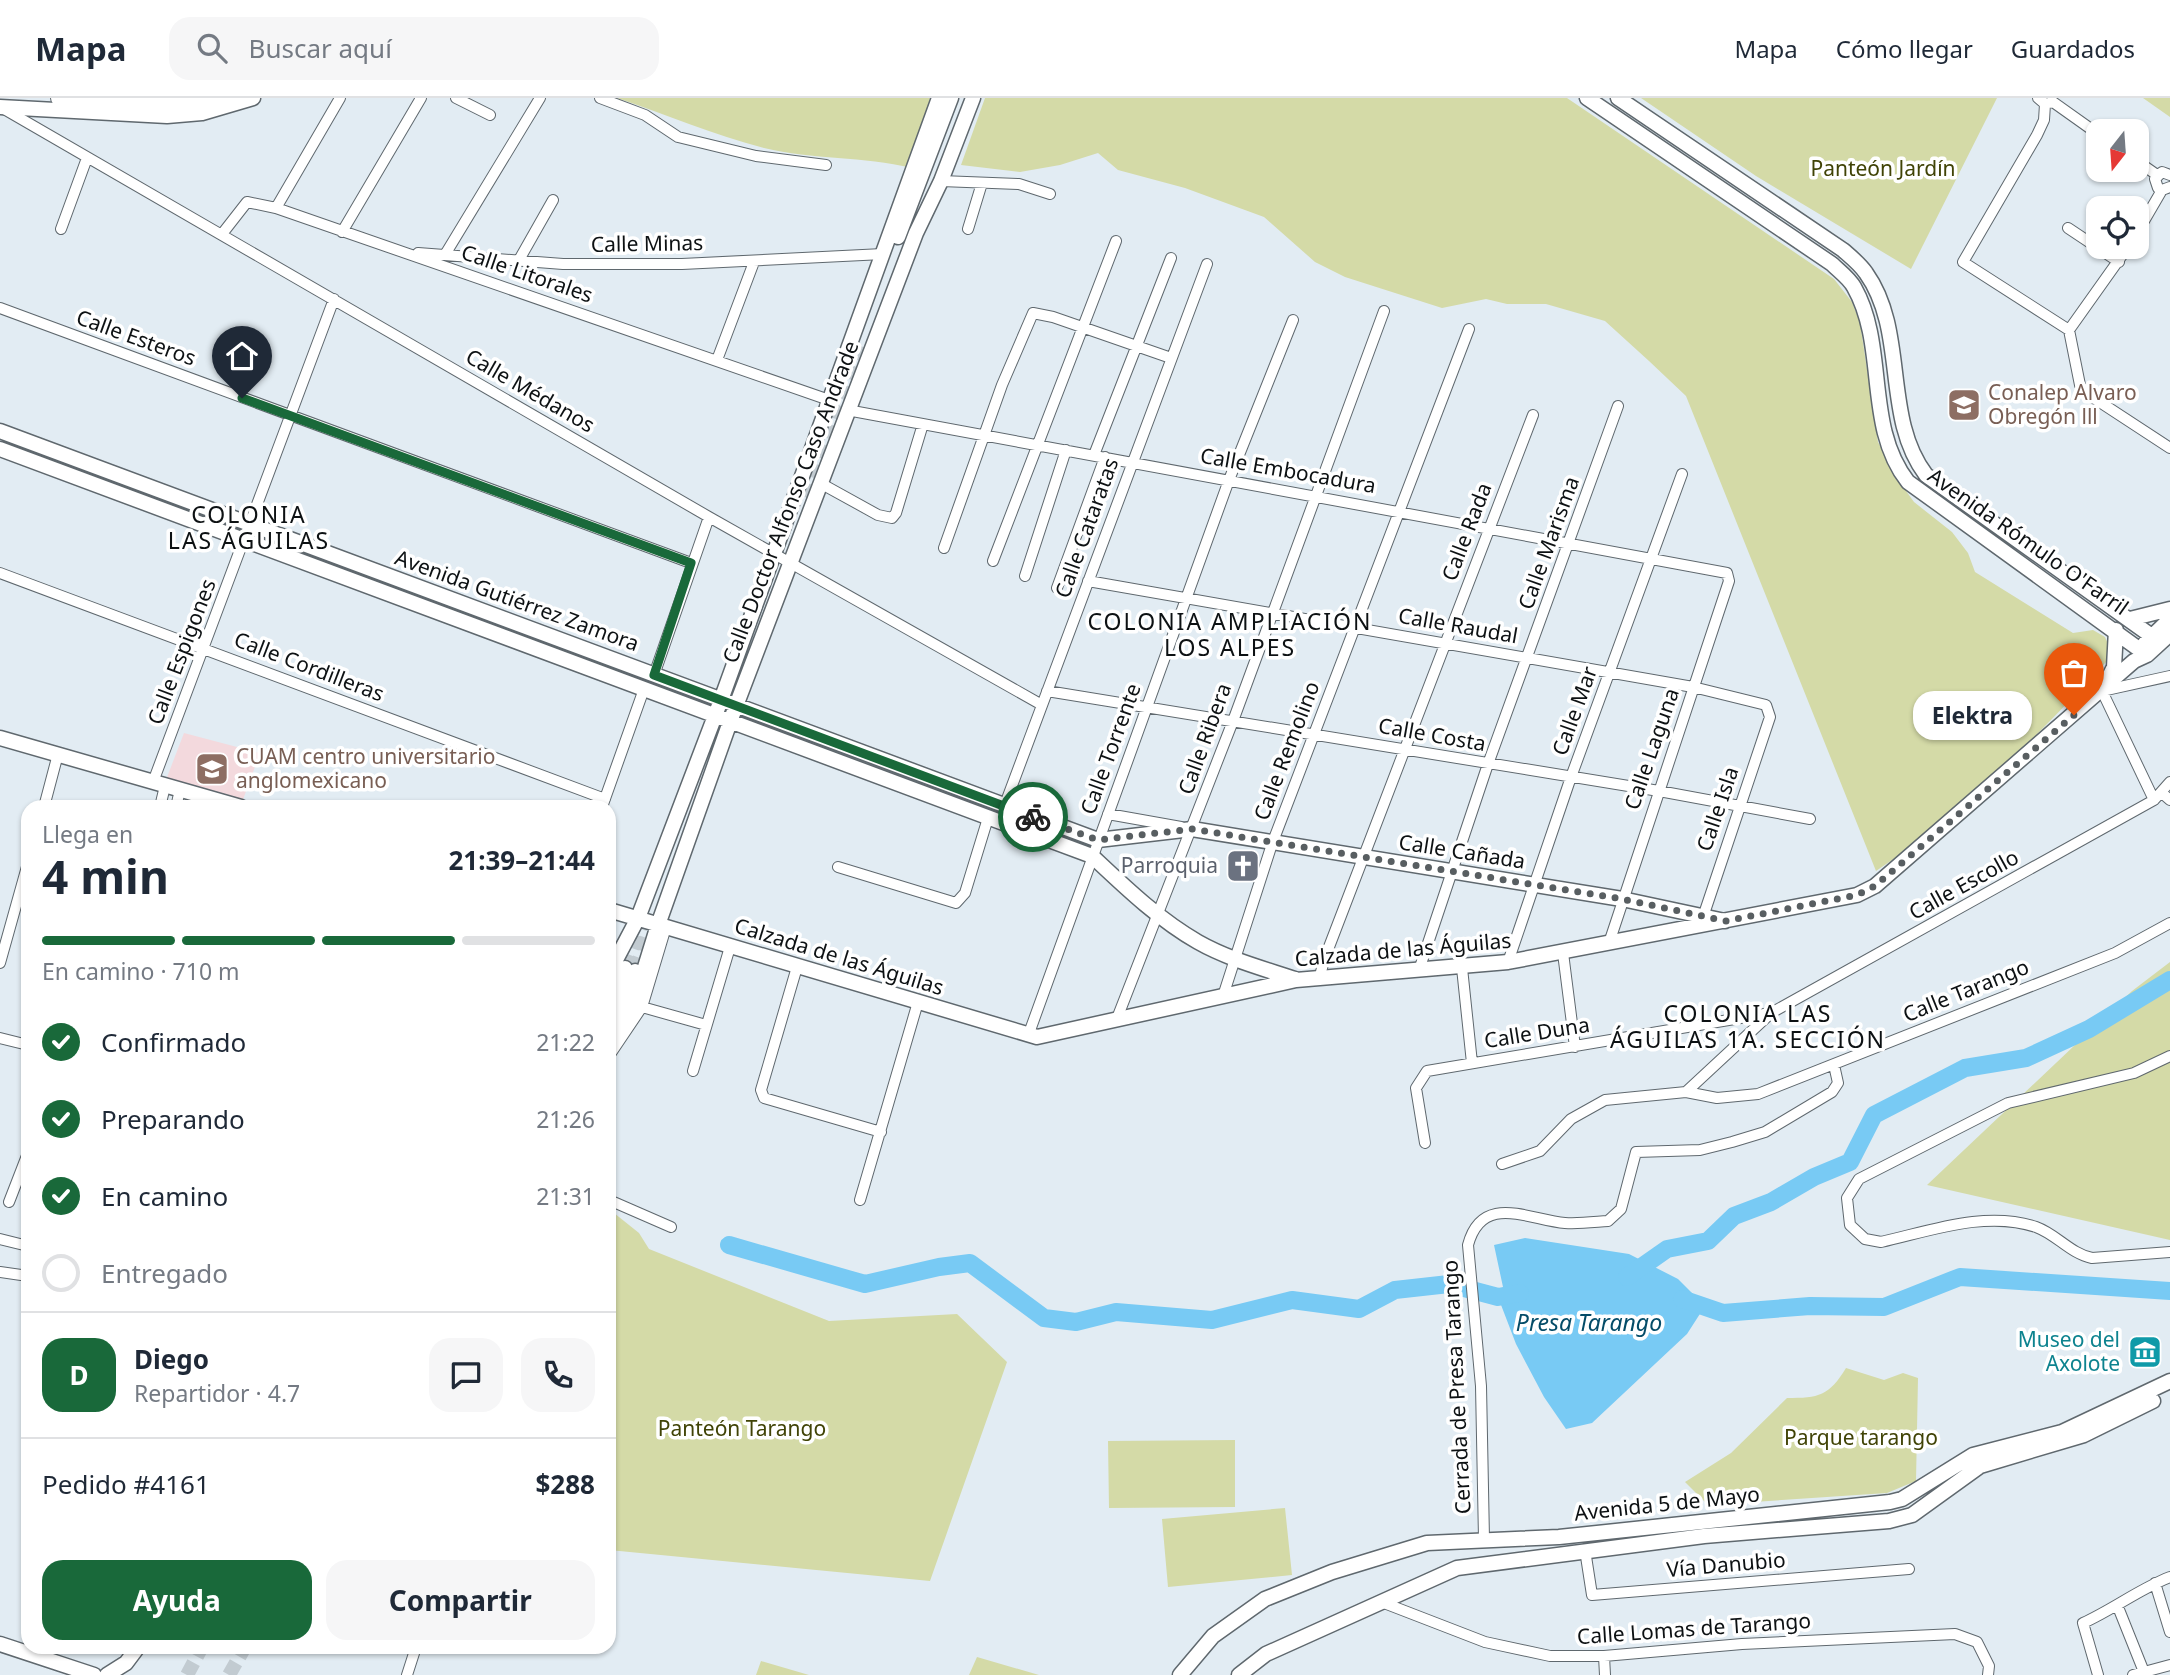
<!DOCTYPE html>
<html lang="es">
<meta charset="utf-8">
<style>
:root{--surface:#fff;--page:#f6f6f7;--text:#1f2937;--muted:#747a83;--line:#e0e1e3;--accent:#19693a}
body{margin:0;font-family:"Noto Sans",sans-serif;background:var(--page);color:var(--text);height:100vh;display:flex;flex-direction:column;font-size:26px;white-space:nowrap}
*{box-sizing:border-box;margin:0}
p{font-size:23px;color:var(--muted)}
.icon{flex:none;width:38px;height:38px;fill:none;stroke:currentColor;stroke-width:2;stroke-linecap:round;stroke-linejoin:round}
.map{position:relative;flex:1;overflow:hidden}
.panel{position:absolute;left:21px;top:702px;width:595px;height:854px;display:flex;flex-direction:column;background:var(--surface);border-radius:21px;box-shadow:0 2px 5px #0004}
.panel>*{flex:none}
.needle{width:46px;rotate:197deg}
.fabs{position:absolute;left:2086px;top:21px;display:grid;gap:14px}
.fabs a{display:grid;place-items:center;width:63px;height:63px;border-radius:14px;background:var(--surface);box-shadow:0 2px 5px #0004;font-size:35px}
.pin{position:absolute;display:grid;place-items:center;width:60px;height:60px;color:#fff;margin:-72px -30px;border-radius:50% 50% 50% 0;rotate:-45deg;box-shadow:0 0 7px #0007}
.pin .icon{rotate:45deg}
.courier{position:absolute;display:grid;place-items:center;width:70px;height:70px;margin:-35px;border:5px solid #19693a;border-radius:50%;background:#fff;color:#222;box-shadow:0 2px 9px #0007}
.bubble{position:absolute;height:49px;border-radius:21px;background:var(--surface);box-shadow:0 2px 5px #0004;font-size:23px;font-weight:700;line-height:49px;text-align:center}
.overview em{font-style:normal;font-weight:700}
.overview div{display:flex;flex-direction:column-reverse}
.overview{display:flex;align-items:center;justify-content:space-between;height:119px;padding:0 21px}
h1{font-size:46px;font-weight:700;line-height:52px}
.bar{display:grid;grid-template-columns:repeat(4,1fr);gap:10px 7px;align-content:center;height:84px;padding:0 21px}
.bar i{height:9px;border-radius:5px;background:var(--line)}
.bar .selected{background:var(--accent)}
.bar p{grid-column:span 4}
.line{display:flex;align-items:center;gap:18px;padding:0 21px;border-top:2px solid var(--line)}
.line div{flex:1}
.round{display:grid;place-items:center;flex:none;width:74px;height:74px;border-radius:21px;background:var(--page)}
ol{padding:0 21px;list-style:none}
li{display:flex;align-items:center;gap:21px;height:77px}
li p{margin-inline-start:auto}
li .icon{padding:7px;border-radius:50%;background:var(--accent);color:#fff;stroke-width:4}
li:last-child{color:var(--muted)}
li i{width:38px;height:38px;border:4px solid var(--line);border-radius:50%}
.primary-button{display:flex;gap:14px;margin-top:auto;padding:14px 21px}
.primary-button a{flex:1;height:80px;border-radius:21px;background:var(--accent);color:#fff;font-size:28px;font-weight:700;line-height:80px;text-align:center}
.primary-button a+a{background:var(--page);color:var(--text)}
header{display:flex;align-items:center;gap:42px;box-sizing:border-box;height:98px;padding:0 35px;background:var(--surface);border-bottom:2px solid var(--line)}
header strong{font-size:33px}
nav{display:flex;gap:38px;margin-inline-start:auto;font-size:24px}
.search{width:490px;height:63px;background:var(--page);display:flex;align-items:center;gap:18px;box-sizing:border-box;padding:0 24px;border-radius:21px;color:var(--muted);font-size:26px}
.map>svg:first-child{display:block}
</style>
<header>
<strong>Mapa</strong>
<div class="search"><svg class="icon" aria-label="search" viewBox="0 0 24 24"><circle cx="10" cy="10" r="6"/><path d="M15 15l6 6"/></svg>Buscar aquí</div>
<nav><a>Mapa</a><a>Cómo llegar</a><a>Guardados</a></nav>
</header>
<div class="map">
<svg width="2170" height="1577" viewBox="0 0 2170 1577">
<rect width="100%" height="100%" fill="#e2ecf3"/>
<!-- education -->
<path fill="#f3d9dd" d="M184,635L260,655L241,707L164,687Z"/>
<!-- green -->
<path fill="#d4daa7" d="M617,0H930L912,70C863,58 813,62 764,50C714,37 665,16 617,0Z
M985,0H1567L1834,181L1852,204L1860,225L1878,344L1901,386L1914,404L1952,434L1968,455L1975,474L2073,535L2093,532L2105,539L2110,550L2107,563C2037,638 1962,716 1876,773L1686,298L1649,263L1605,223L1546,206H1507L1486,201L1442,210L1345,179L1315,164L1264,119L1185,90L1118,72L1098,55L1060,67L1020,74L961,67Z
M1641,0H1997L1911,171L1756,78Z
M2143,0H2170V19Z
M2170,864V1142L1927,1087L2132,893Z
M609,1115H614L639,1135L649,1151L829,1223L957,1216L1007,1264L930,1483L609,1452Z
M1846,1270L1884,1282L1903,1275L1918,1280L1916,1383L1887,1395L1708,1407L1685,1384L1731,1355L1787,1300C1819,1300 1829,1298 1846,1270Z
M1235,1342V1409L1109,1410L1108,1343Z
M1285,1410L1292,1477L1168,1489L1162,1421Z
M977,1559L1039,1577H969Z
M761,1563L809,1577H756Z"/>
<!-- water -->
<path fill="#78caf4" d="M1525,1140L1629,1156L1678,1181L1705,1208L1687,1236L1592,1325L1566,1331L1544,1299L1516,1246L1498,1199L1503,1189L1494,1147Z"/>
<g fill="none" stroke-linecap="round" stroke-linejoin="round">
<!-- river -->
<path stroke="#78caf4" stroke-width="18" d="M729,1147L865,1186L939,1169L970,1165L1044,1220L1076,1224L1116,1214L1212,1222L1292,1202L1359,1211L1395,1192L1449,1186L1498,1199L1520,1195
M1627,1179L1667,1151L1708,1143L1734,1118L1771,1104L1814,1079L1850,1064L1874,1017L1965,970L2026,960L2089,931L2170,882
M1682,1201L1723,1215L1810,1208L1884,1209L1960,1179L2170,1193"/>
<!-- secondary-tunnel -->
<path stroke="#c2cbd1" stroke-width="14" stroke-dasharray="14 7" stroke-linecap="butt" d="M802,398L859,246
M625,870L643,820
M635,873L652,825
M187,1577L202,1549
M229,1577L245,1549"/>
<defs>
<path id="street" d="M456,0L490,17
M600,0L645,17L678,39L756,58L826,67
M2038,0L2045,6L2053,4L2098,36
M2045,6L2044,22L2037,37L1963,164L2069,232L2080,287L2086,295L2170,350
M4,11L709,419L1042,607
M2137,63L2157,77
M941,83L1019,86L1050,96
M2162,92L2158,90L2155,81L2162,74L2170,77
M276,110L340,0
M2068,130L2119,164
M61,131L87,60
M968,131L982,85
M342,134L421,0
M2137,135L2162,92L2170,89
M222,136L247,104L276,110L832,303
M418,155L563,166H682L883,156
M446,155L540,0
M519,162L553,102
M0,210L691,465
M2069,232L2128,149
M717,262L754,164
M847,312L1727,475L1729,483L1609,845
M1094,357L1171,160
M820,385L878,417L892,420L896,415L923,326
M944,450L1002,287L1033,215L1053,219L1171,260
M993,463L1116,143
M0,475L605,701
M1025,478L1066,352
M1088,483L1693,589L1766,607L1770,619L1704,816
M1057,490L1105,359
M654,577L709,419
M1047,593L1659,693L1810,721
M153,684L334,201
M2162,695L2170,702
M2154,702L2102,593L2170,578
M44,709L58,656
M160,709L165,688
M176,709L180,692
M602,709L644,591
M1004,709L1207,166
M1108,716L1181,729
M838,769L956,805L965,795L988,720
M1563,855L1575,949
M1508,864L1571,679L1682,376
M0,865L28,765
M797,869L761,992L764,1000L881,1034
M1462,870L1472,965
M1419,872L1488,666L1618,308
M1320,878L1324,862L1533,317
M1224,895L1272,746L1469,231
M642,909L706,927
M1116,923L1233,623L1384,213
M1028,938L1229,382L1293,222
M0,940L28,947
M609,958L642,909L666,829
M2170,958L2134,975L2008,1005L1859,1081L1847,1100L1850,1127L1865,1141L1881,1144C1930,1133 1986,1112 2036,1129C2056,1136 2071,1156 2092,1160L2170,1154
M693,973L730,849
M1686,994L1771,915L2154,702L2170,684
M1425,1045L1416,990L1427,973L1770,915
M1502,1066L1540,1053L1571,1021L1605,1002L1686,994L1717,1000L1758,996L2115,855L2170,825
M609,1102L671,1129
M860,1102L918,904
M9,1104L28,1055
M0,1141L28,1148
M0,1174L28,1178
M1484,1441L1481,1288L1468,1147C1482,1094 1529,1122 1565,1125C1579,1126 1594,1124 1608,1123L1621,1111L1636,1054L1700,1052L1732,1044L1765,1034L1832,994L1838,985L1834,967
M1585,1452L1592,1497L1909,1471
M2155,1485L2170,1534
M1384,1505L1485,1544L1550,1558H1604L1742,1546L1955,1536L1977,1544L1989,1568L1988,1577
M2118,1509L2144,1574
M1604,1558L1605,1577
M407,1577L416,1549
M2098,1577L2083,1525C2114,1511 2139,1491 2170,1479
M2133,1577L2170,1567"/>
<path id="secondary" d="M1587,0L1832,166C1839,173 1849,180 1854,189C1888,249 1864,328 1908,384L2147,557
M1618,0L1843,152C1851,159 1860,166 1866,175C1908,234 1882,319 1926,377L2160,544
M0,9L167,18L202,15L253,0
M898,139L951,0
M0,333L1098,742L1192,731L1622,801L1725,823
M0,351L1092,758C1125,789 1158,821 1198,844C1228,861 1262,870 1295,881
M2130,521L2170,511
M2145,545L2170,521
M2106,585L2114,569L2116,532
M0,640L241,709
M609,812L1037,939L1296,882L1508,864L1857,797L1875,788L2134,563L2147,557L2170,536
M609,875L638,820L721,602L939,0
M609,907L625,870
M609,928L635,873
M609,946L632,911L658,827L731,621L916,135L941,83L973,0
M0,1546L94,1577
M107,1577L126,1565L138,1549
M1180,1577L1213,1538L1265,1501L1332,1474L1427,1445L1559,1439L1890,1404L1902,1401L1973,1357L2062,1334L2170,1283
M1239,1577L1266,1556L1457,1470L1704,1438L1889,1423L1912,1417L1980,1368L2084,1337L2153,1303"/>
<path id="highway" d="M60,0L171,7L226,0"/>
</defs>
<!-- street casing -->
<use href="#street" stroke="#5f686e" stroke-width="12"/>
<!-- secondary casing -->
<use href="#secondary" stroke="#5f686e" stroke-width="17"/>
<!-- highway casing -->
<use href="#highway" stroke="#5f686e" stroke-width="20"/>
<!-- street -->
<use href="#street" stroke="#fff" stroke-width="10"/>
<!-- secondary -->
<use href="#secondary" stroke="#fff" stroke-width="14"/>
<!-- highway -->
<use href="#highway" stroke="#fff" stroke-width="18"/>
</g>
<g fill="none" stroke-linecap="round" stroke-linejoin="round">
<!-- done -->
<path stroke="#585e61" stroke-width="7" stroke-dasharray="0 12.6" d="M1033,719L1098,742L1192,731L1622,801L1726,823L1857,797L1875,788L2074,617"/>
<!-- route -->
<path stroke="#19693a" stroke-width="9" d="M242,300L691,465L654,577L1033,719"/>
</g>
<!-- icons -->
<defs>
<symbol id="university-square" viewBox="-11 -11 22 22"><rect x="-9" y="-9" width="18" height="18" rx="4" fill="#8d6e63" stroke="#fff"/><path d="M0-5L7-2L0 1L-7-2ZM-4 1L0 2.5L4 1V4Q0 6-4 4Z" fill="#fff"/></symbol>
<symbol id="school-square" viewBox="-11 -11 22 22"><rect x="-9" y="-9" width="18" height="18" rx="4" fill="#8d6e63" stroke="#fff"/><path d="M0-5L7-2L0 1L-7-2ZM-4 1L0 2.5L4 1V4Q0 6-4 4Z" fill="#fff"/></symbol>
<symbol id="church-square" viewBox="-11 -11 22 22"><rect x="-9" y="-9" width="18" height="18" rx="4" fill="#6b7280" stroke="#fff"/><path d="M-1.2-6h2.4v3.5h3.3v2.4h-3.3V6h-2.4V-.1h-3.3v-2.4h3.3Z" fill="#fff"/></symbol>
<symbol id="museum-square" viewBox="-11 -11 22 22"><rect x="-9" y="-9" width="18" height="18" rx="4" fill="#0f9aa8" stroke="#fff"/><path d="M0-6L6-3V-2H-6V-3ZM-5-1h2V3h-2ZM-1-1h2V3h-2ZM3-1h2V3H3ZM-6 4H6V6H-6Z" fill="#fff"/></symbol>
</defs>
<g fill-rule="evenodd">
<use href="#university-square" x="1945" y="288" width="38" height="38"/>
<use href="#school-square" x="193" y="652" width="38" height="38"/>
<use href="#church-square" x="1224" y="749" width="38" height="38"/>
<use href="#museum-square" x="2126" y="1235" width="38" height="38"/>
</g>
<g text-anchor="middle" stroke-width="7" stroke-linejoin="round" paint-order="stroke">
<!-- park labels -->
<g font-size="21" fill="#404306" stroke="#fff">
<text x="1883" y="78">Panteón Jardín</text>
<text x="742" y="1338">Panteón Tarango</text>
<text x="1861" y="1347">Parque tarango</text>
</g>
<!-- street labels -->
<g font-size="21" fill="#0d1113" stroke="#fff">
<text transform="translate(647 146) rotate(-1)" y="7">Calle Minas</text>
<text transform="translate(527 176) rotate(19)" y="7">Calle Litorales</text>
<text transform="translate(136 240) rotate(20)" y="7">Calle Esteros</text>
<text transform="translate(530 293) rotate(30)" y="7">Calle Médanos</text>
<text transform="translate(1288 373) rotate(10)" y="7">Calle Embocadura</text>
<text transform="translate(791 404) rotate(-69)" y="7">Calle Doctor Alfonso Caso Andrade</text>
<text transform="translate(1087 430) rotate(-70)" y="7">Calle Cataratas</text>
<text transform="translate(1467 434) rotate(-69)" y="7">Calle Rada</text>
<text transform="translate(2028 444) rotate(35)" y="7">Avenida Rómulo O'Farril</text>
<text transform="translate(1549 445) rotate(-70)" y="7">Calle Marisma</text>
<text transform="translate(517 503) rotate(20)" y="7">Avenida Gutiérrez Zamora</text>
<text transform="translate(1458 528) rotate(10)" y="7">Calle Raudal</text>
<text transform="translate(182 554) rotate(-69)" y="7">Calle Espigones</text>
<text transform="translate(309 569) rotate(21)" y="7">Calle Cordilleras</text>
<text transform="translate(1575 613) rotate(-70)" y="7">Calle Mar</text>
<text transform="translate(1432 637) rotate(10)" y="7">Calle Costa</text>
<text transform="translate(1205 641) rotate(-70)" y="7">Calle Ribera</text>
<text transform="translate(1111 651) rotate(-70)" y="7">Calle Torrente</text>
<text transform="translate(1652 651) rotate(-71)" y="7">Calle Laguna</text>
<text transform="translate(1287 653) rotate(-69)" y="7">Calle Remolino</text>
<text transform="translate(1718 711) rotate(-71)" y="7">Calle Isla</text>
<text transform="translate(1462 754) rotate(9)" y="7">Calle Cañada</text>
<text transform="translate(1964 787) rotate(-29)" y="7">Calle Escollo</text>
<text transform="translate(1403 852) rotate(-5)" y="7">Calzada de las Águilas</text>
<text transform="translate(839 859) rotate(17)" y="7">Calzada de las Águilas</text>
<text transform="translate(1966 893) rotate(-22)" y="7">Calle Tarango</text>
<text transform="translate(1537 935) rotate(-9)" y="7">Calle Duna</text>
<text transform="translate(1457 1289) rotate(-93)" y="7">Cerrada de Presa Tarango</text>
<text transform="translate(1667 1406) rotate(-6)" y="7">Avenida 5 de Mayo</text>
<text transform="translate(1726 1467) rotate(-5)" y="7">Vía Danubio</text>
<text transform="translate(1694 1531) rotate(-4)" y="7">Calle Lomas de Tarango</text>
</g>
<!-- education labels -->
<g font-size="21" fill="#785e54" stroke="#fff" text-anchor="start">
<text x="1988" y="302">Conalep Alvaro<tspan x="1988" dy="24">Obregón lll</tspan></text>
<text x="236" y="666">CUAM centro universitario<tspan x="236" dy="24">anglomexicano</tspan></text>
</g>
<!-- worship labels -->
<g font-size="21" fill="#5b616d" stroke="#fff" text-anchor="end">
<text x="1218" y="775">Parroquia</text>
</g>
<!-- culture labels -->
<g font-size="21" fill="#0d838f" stroke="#fff" text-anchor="end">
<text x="2120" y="1249">Museo del<tspan x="2120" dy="24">Axolote</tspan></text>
</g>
<!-- neighbourhood labels -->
<g font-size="23" letter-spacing="2" fill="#0d1113" stroke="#fff">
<text x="249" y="425">COLONIA<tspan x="249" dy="26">LAS ÁGUILAS</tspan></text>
<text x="1230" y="532">COLONIA AMPLIACIÓN<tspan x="1230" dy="26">LOS ALPES</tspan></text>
<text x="1748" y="924">COLONIA LAS<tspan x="1748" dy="26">ÁGUILAS 1A. SECCIÓN</tspan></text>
</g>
<!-- water labels -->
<g font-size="23" font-style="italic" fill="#044c68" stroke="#fff">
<text x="1589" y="1233">Presa Tarango</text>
</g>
</g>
</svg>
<div class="fabs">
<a><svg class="needle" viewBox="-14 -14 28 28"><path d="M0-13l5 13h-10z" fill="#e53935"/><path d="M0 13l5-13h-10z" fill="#747a83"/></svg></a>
<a><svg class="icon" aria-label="locate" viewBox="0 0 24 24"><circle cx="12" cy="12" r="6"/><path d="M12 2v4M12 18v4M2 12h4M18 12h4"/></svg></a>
</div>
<div class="pin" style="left:2074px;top:617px;background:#ea580c"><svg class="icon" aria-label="bag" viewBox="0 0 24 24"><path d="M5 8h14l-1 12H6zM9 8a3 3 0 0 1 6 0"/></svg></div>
<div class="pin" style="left:242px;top:300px;background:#1f2937"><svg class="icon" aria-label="home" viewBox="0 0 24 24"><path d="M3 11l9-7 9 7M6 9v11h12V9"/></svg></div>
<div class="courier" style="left:1033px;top:719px"><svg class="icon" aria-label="bike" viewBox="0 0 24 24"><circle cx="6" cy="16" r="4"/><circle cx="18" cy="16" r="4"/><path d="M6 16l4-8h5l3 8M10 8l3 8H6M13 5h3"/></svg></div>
<div class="bubble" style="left:1913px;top:593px;width:119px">Elektra</div>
<section class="panel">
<div class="overview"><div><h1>4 min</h1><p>Llega en</p></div><em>21:39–21:44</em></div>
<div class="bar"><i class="selected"></i><i class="selected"></i><i class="selected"></i><i></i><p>En camino · 710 m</p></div>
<ol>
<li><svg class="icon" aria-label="check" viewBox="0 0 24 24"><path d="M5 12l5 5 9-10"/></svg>Confirmado<p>21:22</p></li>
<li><svg class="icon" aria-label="check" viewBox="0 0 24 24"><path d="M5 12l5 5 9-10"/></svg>Preparando<p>21:26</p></li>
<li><svg class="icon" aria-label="check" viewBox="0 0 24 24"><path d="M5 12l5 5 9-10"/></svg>En camino<p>21:31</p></li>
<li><i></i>Entregado</li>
</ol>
<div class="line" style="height:126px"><b class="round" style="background:var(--accent);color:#fff">D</b><div><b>Diego</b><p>Repartidor · 4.7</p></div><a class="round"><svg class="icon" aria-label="chat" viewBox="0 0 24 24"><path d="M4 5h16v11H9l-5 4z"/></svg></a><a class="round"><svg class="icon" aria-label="phone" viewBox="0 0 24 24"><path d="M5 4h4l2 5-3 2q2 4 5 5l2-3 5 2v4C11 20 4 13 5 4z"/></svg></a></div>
<div class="line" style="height:91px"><div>Pedido #4161</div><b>$288</b></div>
<div class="primary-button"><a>Ayuda</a><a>Compartir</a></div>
</section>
</div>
